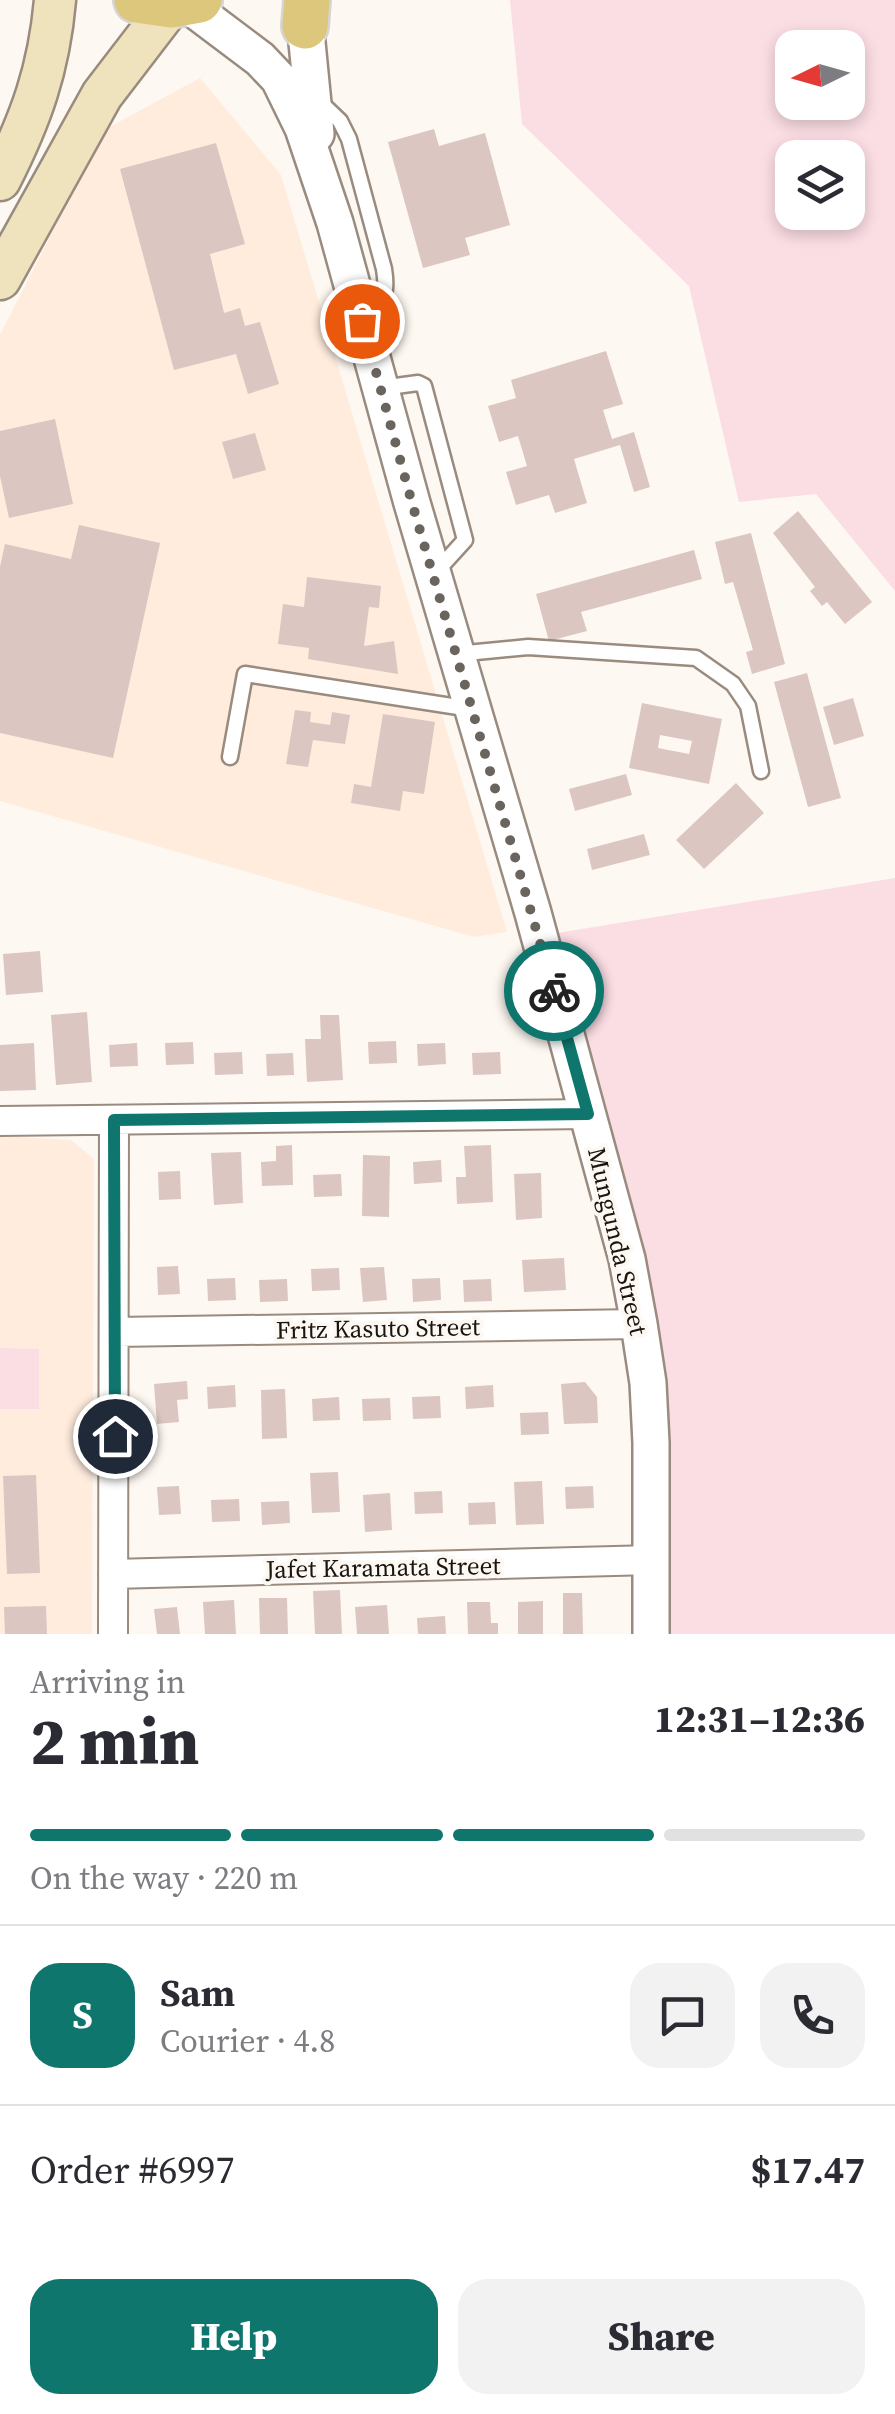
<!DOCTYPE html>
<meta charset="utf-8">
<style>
:root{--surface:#fff;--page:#f2f2f3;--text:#2b2b33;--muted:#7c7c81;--line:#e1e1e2;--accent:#0f766e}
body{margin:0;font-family:"Source Serif 4",serif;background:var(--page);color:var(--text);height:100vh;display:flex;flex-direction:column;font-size:38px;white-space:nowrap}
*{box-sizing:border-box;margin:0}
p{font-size:32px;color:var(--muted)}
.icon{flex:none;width:55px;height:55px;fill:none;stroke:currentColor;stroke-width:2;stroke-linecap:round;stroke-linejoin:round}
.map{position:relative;height:1634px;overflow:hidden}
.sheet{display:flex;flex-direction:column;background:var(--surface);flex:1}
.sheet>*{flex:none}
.needle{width:65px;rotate:265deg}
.controls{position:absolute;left:775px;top:30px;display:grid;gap:20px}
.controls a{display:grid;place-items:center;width:90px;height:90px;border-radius:20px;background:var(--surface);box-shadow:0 5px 15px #0003;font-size:50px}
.pin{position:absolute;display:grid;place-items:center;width:85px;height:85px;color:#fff;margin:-42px;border:5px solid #fff;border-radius:50%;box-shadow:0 2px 10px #0007}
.courier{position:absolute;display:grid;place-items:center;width:100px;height:100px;margin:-50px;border:8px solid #0f766e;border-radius:50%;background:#fff;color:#222;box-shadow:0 2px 12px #0007}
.summary em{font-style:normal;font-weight:800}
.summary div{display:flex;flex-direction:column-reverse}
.summary{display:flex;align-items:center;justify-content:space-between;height:170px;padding:0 30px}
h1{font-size:65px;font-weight:800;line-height:75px}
.bar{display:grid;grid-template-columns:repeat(4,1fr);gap:15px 10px;align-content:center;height:120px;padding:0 30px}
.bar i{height:12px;border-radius:8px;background:var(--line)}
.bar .on{background:var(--accent)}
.bar p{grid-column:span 4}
.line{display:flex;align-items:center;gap:25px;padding:0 30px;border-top:2px solid var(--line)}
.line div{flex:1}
.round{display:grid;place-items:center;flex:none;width:105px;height:105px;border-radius:30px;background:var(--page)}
.primary-button{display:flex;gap:20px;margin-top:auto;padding:20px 30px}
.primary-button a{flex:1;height:115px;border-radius:30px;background:var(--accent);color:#fff;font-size:40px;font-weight:800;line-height:115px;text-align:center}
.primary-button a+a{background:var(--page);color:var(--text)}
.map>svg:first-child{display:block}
</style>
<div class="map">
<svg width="895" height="1634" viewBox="0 0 895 1634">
<rect width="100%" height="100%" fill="#fef8f2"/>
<!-- built -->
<path fill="#ffecdd" d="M200,78L281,175L507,932L474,937L0,801V335L104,130Z
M0,1136L71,1140L94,1159L92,1634H0Z"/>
<!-- green -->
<path fill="#fbdde4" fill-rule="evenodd" d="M510,0H895V591L816,494L739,502L689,286L522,124ZM792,48H848V102H792ZM792,158H848V212H792Z
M895,878V1634H651V1443L539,936Z
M0,1348L39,1349V1409H0Z"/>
<!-- building -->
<path fill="#dbc6c1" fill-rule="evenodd" d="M434,129L439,146L485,133L510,225L465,238L470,255L423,268L388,142Z
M216,143L245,244L210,254L224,313L240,308L245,326L260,322L279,384L248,394L236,354L174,370L120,169Z
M606,351L623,404L603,410L612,439L634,432L650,487L634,492L620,445L574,459L587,503L555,513L549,495L516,505L506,472L527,466L518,436L499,442L488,406L516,398L511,380Z
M55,419L73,504L9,518L0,476V431Z
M255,433L266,470L233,479L222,442Z
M798,511L872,602L845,624L827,602L822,606L810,591L815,587L773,533Z
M79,525L160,543L113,758L0,733V567L5,544L71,559Z
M751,533L785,664L752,674L746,652L753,650L733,582L725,584L715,542Z
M694,550L702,579L581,612L587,631L549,641L536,594Z
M307,577L381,586L379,608L369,607L364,646L394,641L398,674L308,659L309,648L278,644L283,604L304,607Z
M807,673L841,798L808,807L774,682Z
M853,698L864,736L834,745L823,707Z
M642,703L722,719L709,784L629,768ZM660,735L692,741L689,754L658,748Z
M295,710L311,712L310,722L330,725L332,712L350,715L345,744L313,740L308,767L286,764Z
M383,714L435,722L424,794L403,791L400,811L351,803L354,784L371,787Z
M626,774L632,795L575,811L569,789Z
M736,783L764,813L704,869L676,840Z
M644,834L650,855L592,870L587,849Z
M40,951L43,992L6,995L3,954Z
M87,1012L92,1082L56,1085L51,1015Z
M320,1015H339L343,1080L307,1082L305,1039H321Z
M396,1041L397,1063L369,1064L368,1042Z
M193,1042L194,1064L166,1065L165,1043Z
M34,1043L36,1090L0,1091V1045Z
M137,1043L138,1066L110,1067L109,1045Z
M445,1043L446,1064L418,1066L417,1044Z
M242,1052L243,1074L215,1075L214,1053Z
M500,1052L501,1074L473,1075L472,1053Z
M293,1053L294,1075L267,1076L266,1054Z
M292,1145L293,1185L262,1186L261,1162L276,1161V1146Z
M491,1145L493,1202L457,1204L456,1177H466L464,1146Z
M241,1152L243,1203L214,1205L211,1153Z
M363,1155L390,1156L389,1217L362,1216Z
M441,1160L442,1182L414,1184L413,1162Z
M180,1171L181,1199L159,1200L158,1172Z
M541,1173L542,1218L516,1220L514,1174Z
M341,1174L342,1196L314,1197L313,1175Z
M564,1258L566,1290L524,1292L522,1260Z
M178,1266L180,1294L158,1295L157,1267Z
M384,1267L387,1300L363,1302L360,1268Z
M339,1268L340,1290L312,1291L311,1269Z
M235,1278L236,1300L208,1301L207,1279Z
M440,1278L441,1300L413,1302L412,1279Z
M287,1279L288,1301L260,1302L259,1280Z
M491,1279L492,1301L464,1302L463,1280Z
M187,1381L188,1399L177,1400L179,1422L157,1424L154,1384Z
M585,1382L597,1397L598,1423L564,1424L561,1384Z
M235,1385L236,1407L208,1409L207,1387Z
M493,1385L494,1407L466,1409L465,1387Z
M285,1389L287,1438L262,1439L261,1390Z
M440,1396L441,1418L413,1419L412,1397Z
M339,1397L340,1420L313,1421L312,1399Z
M390,1398L391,1420L363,1421L362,1399Z
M548,1412L549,1434L521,1435L520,1413Z
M338,1472L340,1512L312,1513L310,1473Z
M36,1475L40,1573L7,1574L3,1476Z
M542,1481L544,1524L516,1525L514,1482Z
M179,1486L181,1514L159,1515L157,1487Z
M593,1486L594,1508L566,1509L565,1487Z
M442,1491L443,1513L415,1514L414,1492Z
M390,1493L392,1530L365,1532L363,1495Z
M239,1499L240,1521L212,1522L211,1500Z
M289,1501L290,1523L262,1525L261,1502Z
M495,1502L496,1524L469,1525L468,1503Z
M340,1590L342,1634H315L313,1591Z
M563,1593H582L583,1634H563Z
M259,1598H287L288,1634H260Z
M234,1600L236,1634H205L203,1602Z
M543,1601V1634H518V1602Z
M467,1602H490L491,1623H498V1634H468Z
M387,1605L389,1634H357L355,1607Z
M46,1606L47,1634H5L4,1607Z
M177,1607L180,1634H157L154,1609Z
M445,1616L446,1634H418L417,1618Z"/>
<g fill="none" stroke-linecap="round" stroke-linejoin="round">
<defs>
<path id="service" d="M319,101L340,121L349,139L384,269C388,293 384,305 364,320
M381,388L418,383L424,386L465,540L435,573
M456,654L528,647L696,658L733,684L748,706L761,771
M230,757L245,674L471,709"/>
<path id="minor" d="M0,1121L588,1114
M116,1332L639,1324
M113,1574L653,1560
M113,1634L114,1120"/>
<path id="tertiary" d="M303,2L316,134
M187,4L260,59L279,79L303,128L335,223L412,503L533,913L627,1259L639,1324L648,1383L651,1443V1634"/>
<path id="secondary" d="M0,180C31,119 49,69 55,0
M0,279L102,95L171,5"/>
<path id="primary" d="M137,0L171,5L199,0
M305,26L307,0"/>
</defs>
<!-- service casing -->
<use href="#service" stroke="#9a8b7f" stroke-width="19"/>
<!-- minor casing -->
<use href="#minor" stroke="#9a8b7f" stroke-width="32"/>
<!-- tertiary casing -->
<use href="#tertiary" stroke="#9a8b7f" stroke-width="40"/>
<!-- secondary casing -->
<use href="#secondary" stroke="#9a8b7f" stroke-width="45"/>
<!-- primary casing -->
<use href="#primary" stroke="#d6d5d4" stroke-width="50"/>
<!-- service -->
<use href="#service" stroke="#fff" stroke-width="14"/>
<!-- minor -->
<use href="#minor" stroke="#fff" stroke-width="28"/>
<!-- tertiary -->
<use href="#tertiary" stroke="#fff" stroke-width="35"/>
<!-- secondary -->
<use href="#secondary" stroke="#eee3bd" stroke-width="40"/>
<!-- primary -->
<use href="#primary" stroke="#dcc77c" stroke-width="45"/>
</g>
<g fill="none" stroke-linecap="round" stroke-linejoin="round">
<!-- done -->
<path stroke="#6a645f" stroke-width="10" stroke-dasharray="0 18" d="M362,321L412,503L554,991"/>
<!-- route -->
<path stroke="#0f766e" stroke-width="12" d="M115,1436L114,1120L588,1114L554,991"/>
</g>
<g text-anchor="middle" stroke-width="8" stroke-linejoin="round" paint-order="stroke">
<!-- street labels -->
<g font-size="25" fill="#1a1510" stroke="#fef8f2">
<text transform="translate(618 1241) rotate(77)" y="9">Mungunda Street</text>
<text transform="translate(378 1328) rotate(-1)" y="9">Fritz Kasuto Street</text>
<text transform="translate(383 1567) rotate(-1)" y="9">Jafet Karamata Street</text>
</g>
</g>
</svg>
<div class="controls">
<a><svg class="needle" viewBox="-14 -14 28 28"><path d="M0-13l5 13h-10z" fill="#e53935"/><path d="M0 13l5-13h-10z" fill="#7c7c81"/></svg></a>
<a><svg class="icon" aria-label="layers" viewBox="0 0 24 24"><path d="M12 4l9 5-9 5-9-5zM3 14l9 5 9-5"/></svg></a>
</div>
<div class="pin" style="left:362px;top:321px;background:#ea580c"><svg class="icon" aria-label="bag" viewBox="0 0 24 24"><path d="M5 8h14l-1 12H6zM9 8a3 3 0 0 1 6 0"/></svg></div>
<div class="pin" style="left:115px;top:1436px;background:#1f2937"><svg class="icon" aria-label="home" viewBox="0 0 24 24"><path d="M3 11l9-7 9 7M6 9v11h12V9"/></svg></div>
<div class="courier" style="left:554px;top:991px"><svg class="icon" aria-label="bike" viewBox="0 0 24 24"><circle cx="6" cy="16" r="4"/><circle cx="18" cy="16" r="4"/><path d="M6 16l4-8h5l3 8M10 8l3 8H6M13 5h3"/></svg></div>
</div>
<section class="sheet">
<div class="summary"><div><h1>2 min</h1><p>Arriving in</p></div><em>12:31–12:36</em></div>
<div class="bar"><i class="on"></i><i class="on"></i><i class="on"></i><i></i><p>On the way · 220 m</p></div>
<div class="line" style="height:180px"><b class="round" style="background:var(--accent);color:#fff">S</b><div><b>Sam</b><p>Courier · 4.8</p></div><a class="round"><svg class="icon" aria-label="chat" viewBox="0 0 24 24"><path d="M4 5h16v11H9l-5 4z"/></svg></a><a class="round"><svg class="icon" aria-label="phone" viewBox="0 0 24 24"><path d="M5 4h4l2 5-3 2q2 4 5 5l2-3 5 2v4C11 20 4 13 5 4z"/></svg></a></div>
<div class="line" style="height:130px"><div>Order #6997</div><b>$17.47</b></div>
<div class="primary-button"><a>Help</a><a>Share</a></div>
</section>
